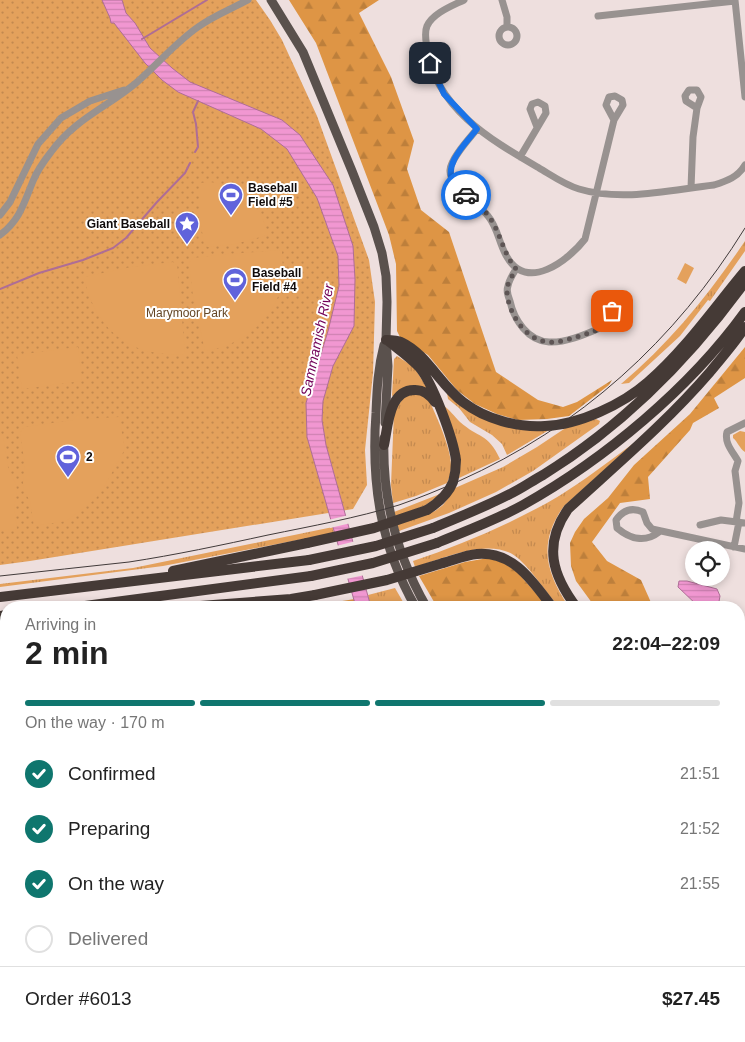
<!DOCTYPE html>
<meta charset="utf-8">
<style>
:root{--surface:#fff;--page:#f6f6f6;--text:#222;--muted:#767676;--line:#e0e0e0;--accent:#0f766e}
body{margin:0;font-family:Helvetica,sans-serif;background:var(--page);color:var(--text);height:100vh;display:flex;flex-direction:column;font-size:19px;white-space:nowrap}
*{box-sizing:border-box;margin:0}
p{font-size:16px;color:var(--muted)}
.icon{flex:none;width:28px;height:28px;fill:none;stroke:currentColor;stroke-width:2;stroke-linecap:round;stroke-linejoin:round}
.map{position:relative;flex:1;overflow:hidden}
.sheet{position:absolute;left:0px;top:601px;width:745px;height:441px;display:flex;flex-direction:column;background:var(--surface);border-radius:20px 20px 0 0;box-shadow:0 2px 8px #0003}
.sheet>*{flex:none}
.controls{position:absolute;left:685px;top:541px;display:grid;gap:10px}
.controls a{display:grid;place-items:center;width:45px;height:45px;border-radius:50%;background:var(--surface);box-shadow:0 2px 8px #0003;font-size:25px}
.pin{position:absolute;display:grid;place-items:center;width:42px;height:42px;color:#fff;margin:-21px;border-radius:10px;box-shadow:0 2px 8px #0006}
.courier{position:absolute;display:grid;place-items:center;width:50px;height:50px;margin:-25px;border:4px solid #1a73e8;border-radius:50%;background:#fff;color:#222;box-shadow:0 1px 6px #0007}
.summary em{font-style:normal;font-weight:700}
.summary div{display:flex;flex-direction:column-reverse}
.summary{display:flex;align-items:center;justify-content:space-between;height:85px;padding:0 25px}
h1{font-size:32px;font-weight:700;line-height:38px}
.bar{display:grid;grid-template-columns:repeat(4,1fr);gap:8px 5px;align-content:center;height:60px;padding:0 25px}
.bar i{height:6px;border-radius:4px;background:var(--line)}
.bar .on{background:var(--accent)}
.bar p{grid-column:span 4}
.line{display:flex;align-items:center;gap:12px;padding:0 25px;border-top:1px solid var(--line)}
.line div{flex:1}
ol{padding:0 25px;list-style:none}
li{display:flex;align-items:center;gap:15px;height:55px}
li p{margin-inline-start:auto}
li .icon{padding:5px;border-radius:50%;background:var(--accent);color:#fff;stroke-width:4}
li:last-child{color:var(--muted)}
li i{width:28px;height:28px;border:2px solid var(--line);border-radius:50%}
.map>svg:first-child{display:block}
</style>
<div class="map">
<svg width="745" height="1042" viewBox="0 0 745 1042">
<defs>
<pattern id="grass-tufts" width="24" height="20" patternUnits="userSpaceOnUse" patternTransform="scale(1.25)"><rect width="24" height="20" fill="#e4a15c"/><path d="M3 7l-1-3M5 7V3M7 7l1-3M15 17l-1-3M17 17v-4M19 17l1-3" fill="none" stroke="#c3894f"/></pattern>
<pattern id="forest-firs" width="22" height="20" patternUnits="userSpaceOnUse" patternTransform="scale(1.25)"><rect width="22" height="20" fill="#de9545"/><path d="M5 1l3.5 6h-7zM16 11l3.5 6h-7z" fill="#bd7f3b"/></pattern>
<pattern id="park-dots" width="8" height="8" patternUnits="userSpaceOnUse" patternTransform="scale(1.25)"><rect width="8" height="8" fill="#e4a15c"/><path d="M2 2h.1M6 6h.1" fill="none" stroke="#c3894f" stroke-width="1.8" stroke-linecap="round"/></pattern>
<pattern id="water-rules" width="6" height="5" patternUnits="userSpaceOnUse" patternTransform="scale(1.25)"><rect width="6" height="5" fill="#f197d1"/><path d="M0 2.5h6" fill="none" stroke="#ce81b2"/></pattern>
</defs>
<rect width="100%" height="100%" fill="#eedfde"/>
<!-- grass -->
<path fill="url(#grass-tufts)" d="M745,241V251L710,301L708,300L680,336L629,383L621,384C670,343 710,293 745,241Z
M397,356L414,367L427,388L392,396L394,359Z
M418,393L428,398C436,415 452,450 451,467C451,473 449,478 447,483L416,496L393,503L391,485L394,412L405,395Z
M447,393L469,411L549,430L507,455L502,444L492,435L470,422L459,408L448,399Z
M443,405C450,410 454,416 460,422C478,438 488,433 500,459L459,478C464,452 452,429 443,405Z
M596,419L600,421L599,424L533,471L496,492L449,513L399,531L397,524L435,511L443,505L455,488L503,467L537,447L567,427Z
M634,443L564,506C538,542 545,572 569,607H559C546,592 534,573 519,559C493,535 445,558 415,567L413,561C463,544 513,523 559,496C585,480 609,461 634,443Z
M445,492L424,506L395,517L394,512Z
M333,527L334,533L163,566L0,587V584L133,568Z
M395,588L406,607H371L368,595Z
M739,913L745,915V942L739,939Z"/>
<!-- forest -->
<path fill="url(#forest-firs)" d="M289,0H379L359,13L391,77L414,141L407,169L421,210L449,232L496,372L538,400L563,407L577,402L612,380L609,385L569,416L547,419L518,420L497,414L475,404L457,390L428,355L400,337L397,331L396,264L389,235L316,43Z
M745,347V378L714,398L719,408L693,423L690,430L648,477L650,499L620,503L592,542L607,561L641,580L653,607H595L576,581L571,566L570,543L575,532L584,519L608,498L634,465L690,414Z
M488,558L504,563L518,573L548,607H437L419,576L465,562Z
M355,599L356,607L297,608Z
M0,632H6V724H0Z
M739,750L745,758V806L739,796Z"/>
<!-- park -->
<path fill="url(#park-dots)" d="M0,0H256L270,20L282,40L317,116L369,260L375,302L373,373L365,450L367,485L353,509L30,561L0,565Z
M363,1036H462V1042H355Z"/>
<!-- garden -->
<path fill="#e4a15c" d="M210,182C244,186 260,203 268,235L235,244L208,247L204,244L200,219V183Z
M282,250C282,258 283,266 283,274C281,315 243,346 205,351L193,296L189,263L193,258L227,254Z
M173,262L177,265L178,273L185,354C130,358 95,330 84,277L131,267Z
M685,263L694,268L686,284L677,279Z
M78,347L82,381L22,389L17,355Z
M78,414L84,419L119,417L125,449L104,487L96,498L84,508L66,521L34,526L30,501L24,491L23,482L25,465L20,433L24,427L73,420Z
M740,431L745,432V452C739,448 738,442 733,438V435Z
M0,433L3,435L8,467L16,485L17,493L14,506L17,529L0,531Z"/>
<!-- water -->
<path fill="url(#water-rules)" stroke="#ae6d96" d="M102,0H122L126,13L135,23L150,48L172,68L190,82L282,120L300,135L333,185L353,246L355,279L354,326L333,366L323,401L322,420L326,445L371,607H356L307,437L306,403L328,331L339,286L338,256L317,198L287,149L261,129L178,92L162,80L145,63L114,23H111L110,18Z
M679,581H687L717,589L720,596L718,607H699L678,587Z"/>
<!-- pier -->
<path fill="#eedfde" d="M349,515L351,523L330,528L328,520Z
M356,541L365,575L346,579L336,546Z"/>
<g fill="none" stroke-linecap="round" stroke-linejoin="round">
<!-- stream -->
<path stroke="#ae6d96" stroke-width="2" d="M142,39L207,0
M195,152L198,147L196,124L193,112L198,101
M0,289L39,273L83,260L113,248L126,238L157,202L185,173L190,163"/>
<!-- river -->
<path stroke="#f197d1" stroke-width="11" d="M0,681L6,676"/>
<!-- minor -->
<path stroke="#989290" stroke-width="7" d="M464,0C452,6 433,13 427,26C424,33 426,41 427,48C435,108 491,140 539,168C551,175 565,185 579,189C622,202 670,190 714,185C727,181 738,177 745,165
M502,0L507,17V27
M735,0L745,97
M598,16L735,1
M499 36a9 9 0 1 1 18 0a9 9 0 1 1-18 0Z
M477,129C469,139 451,158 450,170C449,188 478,203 488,216C498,228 499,244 507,257C527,292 568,261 585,239L614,120L623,105L622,100L615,96L609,97L606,105L614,120
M520,157L546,113L545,106L538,102L532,104L530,109L537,127
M691,188L693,137L697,108L701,97L697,90H689L685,96L686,101L697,108
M0,215L10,202L38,144L61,118L90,101L124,90
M0,235C20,220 24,203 33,181C37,171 44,161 51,152C75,119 106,108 136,83C157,65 175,43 198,27C213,16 231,9 248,0
M516,269C513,274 509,280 508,286C506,291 508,296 510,301C514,320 528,341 549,342C566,343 586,334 600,328C609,324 621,321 626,312L624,306L620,305L613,309L603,326
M736,522L739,503L735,471L738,461C733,452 724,443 727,432L745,423
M700,525L721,520L745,523
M659,532C645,543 630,539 617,528L616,520C623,510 632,507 643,512L647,523L652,529L745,549
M734,547L739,522
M739,650L745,647
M739,693L745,701
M68,1036L69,1042
M520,1036L522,1042
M338,1042L346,1036"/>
<!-- major -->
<path stroke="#5a514d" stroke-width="9" d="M271,0L303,52L352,171L374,227L382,253L386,276L387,302L386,340L388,366L385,423
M384,345C378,368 377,388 376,413C371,483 380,545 416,608
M384,438C382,498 397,556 427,608
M0,734L6,733
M0,740L6,739
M739,829L745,834
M285,1036L287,1042"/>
<!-- highway -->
<path stroke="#453a36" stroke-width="10" d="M386,340C390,340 397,340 401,342C427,354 440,385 463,402C485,419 518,428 545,426C579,425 623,404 648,382C685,350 714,308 745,271
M387,340C398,349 410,357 419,367C433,383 453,438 456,460C456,467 455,475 453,482C448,495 438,503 427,510
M384,445C388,426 389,388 416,390C424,390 430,395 435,402
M433,528C459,517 485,507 510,494C521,489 532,481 543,475C624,425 689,359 745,282
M437,543C466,531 496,520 523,505C605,459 690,388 745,312
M443,563C454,560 466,555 477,554C514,551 533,582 553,608
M173,571L307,543
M0,597L309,560
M70,608L311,576
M174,608L291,599L315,595
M577,608C552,575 543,545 568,509C617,464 666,423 710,372C722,357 735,343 745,327
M0,616L6,615"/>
<!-- tram -->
<path stroke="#413a3a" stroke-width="1" d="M0,576C43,571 86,567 129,562C175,555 222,545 268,535C312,526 356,518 399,505C419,498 439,490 459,481C580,427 675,341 745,228"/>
<!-- highway-bridge -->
<path stroke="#453a36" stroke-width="10" d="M307,543L374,528L427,510
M309,560L376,546L433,528
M311,576L373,563L437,543
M315,595L387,580L443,563"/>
</g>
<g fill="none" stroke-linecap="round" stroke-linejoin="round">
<!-- done -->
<path stroke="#5e5555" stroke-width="5" stroke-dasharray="0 9" d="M466,195C476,203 487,211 493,223C502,239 504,254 516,269C513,275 507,283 507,290C507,312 526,342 550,342C559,343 568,339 576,337C596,331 602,331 612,311"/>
<!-- route -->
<path stroke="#1a73e8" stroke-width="6" d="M430,63L444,94L477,129C466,143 442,165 454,184C457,188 462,192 466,195"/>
</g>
<!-- icons -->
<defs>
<symbol id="stadium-pin" viewBox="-11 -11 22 30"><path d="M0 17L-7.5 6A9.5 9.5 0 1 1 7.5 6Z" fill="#6063db" stroke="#fff"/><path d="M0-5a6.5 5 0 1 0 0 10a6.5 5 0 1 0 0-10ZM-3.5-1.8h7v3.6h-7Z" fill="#fff"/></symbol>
<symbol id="sight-pin" viewBox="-11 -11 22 30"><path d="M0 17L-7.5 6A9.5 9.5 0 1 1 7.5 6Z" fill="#6063db" stroke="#fff"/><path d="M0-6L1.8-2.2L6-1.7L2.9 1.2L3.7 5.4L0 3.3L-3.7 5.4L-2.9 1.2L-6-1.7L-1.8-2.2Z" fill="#fff"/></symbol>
</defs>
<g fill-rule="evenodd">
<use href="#stadium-pin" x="217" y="181" width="28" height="38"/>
<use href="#sight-pin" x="173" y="210" width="28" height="38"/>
<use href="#stadium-pin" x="221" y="266" width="28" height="38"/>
<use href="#stadium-pin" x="54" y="443" width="28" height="38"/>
</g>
<g text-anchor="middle" stroke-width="4" stroke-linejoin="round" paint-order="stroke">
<!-- poi labels -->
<g font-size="12" font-weight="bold" fill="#100b0b" stroke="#fff" text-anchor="start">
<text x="248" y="192">Baseball<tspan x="248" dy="14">Field #5</tspan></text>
<text x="170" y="228" text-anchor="end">Giant Baseball</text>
<text x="252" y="277">Baseball<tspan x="252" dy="14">Field #4</tspan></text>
<text x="86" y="461">2</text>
</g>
<!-- park labels -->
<g font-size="12" fill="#644524" stroke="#fff">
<text x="187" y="317">Marymoor Park</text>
</g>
<!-- water labels -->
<g font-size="14" font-style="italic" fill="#710057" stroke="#fff">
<text transform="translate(317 340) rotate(-78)" y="5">Sammamish River</text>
</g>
</g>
</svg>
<div class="controls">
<a><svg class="icon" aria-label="locate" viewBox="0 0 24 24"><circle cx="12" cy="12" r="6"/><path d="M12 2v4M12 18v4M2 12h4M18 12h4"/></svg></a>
</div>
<div class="pin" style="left:612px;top:311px;background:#ea580c"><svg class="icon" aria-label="bag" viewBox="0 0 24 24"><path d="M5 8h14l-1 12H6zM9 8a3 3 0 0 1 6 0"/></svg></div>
<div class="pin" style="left:430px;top:63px;background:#1f2937"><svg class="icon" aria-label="home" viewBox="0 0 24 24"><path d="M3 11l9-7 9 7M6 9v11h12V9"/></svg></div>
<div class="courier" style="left:466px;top:195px"><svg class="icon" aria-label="car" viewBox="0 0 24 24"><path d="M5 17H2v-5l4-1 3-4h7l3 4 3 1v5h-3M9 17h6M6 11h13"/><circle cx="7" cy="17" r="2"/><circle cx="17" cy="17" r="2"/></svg></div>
<section class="sheet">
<div class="summary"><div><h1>2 min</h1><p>Arriving in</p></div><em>22:04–22:09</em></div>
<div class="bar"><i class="on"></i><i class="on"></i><i class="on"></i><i></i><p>On the way · 170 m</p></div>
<ol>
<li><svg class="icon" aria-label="check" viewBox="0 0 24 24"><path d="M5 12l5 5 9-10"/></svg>Confirmed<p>21:51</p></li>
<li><svg class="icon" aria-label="check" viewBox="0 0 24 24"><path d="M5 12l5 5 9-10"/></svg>Preparing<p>21:52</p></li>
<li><svg class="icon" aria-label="check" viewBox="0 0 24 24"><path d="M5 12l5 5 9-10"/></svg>On the way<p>21:55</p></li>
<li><i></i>Delivered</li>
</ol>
<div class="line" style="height:65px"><div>Order #6013</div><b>$27.45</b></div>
</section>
</div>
